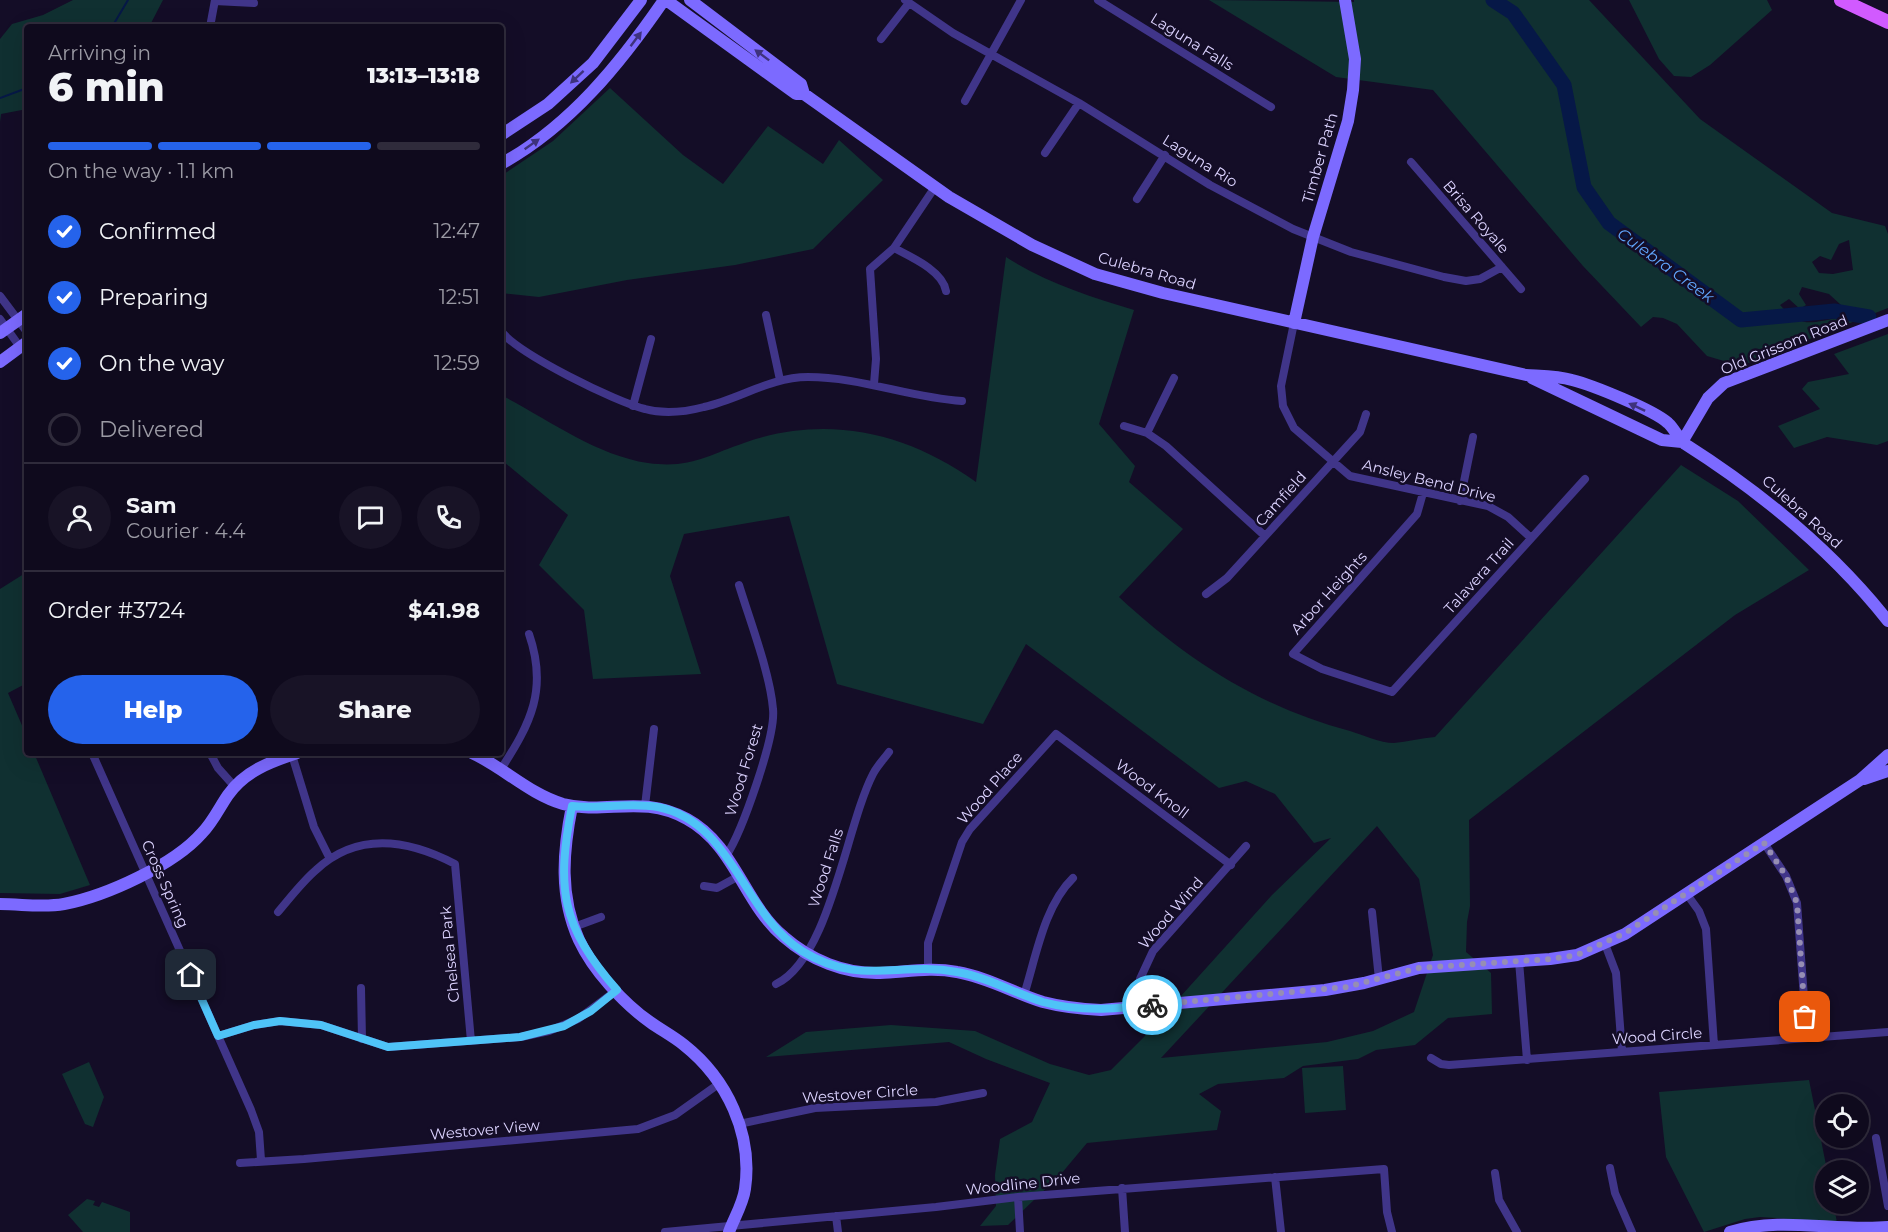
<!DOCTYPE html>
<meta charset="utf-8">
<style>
:root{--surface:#0f0a1d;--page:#181326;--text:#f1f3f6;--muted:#9b9aa4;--line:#2f2b3b;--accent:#2563eb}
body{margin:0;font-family:Montserrat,sans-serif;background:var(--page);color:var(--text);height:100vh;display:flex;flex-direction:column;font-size:22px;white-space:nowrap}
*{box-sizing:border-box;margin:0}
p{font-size:20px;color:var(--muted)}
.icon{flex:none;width:33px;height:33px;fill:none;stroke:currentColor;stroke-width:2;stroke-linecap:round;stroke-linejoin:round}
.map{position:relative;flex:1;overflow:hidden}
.side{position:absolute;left:24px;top:24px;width:480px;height:732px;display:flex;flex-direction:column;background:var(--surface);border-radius:6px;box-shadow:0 6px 24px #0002,0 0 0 2px var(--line)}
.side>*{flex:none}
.buttons{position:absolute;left:1815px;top:1094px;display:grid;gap:12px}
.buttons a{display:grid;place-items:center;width:54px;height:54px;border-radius:50%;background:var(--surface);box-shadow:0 6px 24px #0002,0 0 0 2px var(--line);font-size:30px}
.pin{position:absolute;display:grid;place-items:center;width:51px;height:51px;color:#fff;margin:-26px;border-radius:12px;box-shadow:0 3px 9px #0006}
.courier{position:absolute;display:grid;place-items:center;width:60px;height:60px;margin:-30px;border:4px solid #4fc3f7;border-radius:50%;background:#fff;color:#222;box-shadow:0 2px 8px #0007}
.head em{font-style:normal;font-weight:800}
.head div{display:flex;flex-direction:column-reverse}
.head{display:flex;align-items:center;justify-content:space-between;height:102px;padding:0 24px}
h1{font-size:39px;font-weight:800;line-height:45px}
.bar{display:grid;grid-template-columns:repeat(4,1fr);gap:9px 6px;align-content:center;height:72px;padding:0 24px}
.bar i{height:8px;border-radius:4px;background:var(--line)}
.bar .on{background:var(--accent)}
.bar p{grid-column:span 4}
.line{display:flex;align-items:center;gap:15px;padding:0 24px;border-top:2px solid var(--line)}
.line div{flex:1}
.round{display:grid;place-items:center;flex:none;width:63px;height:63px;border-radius:32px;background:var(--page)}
ol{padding:0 24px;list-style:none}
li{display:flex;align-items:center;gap:18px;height:66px}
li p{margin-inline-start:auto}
li .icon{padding:6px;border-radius:50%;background:var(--accent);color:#fff;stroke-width:4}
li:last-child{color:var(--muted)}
li i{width:33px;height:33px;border:3px solid var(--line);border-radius:50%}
.button{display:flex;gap:12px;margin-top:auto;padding:12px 24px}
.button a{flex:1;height:69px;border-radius:36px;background:var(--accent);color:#fff;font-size:24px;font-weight:800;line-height:69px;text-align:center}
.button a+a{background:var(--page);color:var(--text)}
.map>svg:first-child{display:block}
</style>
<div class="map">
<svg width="1888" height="1232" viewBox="0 0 1888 1232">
<rect width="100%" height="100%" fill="#140d27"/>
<!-- green -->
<path fill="#103031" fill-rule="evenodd" d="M73,0H163L149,27H27V109L1,114L0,122V39L12,24L43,15Z
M1209,0L1354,2V0H1589L1700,119L1832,213L1885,226L1888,234V308L1741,366L1707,356L1677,324L1663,318L1653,317L1641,327L1583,266L1433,90L1336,77ZM1849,240L1853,270L1833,274L1819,273L1812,262L1820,256L1831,260L1839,244ZM1802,287L1829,294L1841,305L1836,318C1809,324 1800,327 1780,305L1789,299L1800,309L1806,305L1799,294Z
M1629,0H1767L1772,10L1710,65L1691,77L1674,76L1659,59Z
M610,88L683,155L723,184L768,126L823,164L839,140L883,180L813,249L735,265L627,280L539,297L501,293V176L553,141Z
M1006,257C1046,283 1089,296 1134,310L1099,424L1135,466L1129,482L1183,529L1119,597C1187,660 1259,707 1350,731C1363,735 1380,743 1394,743C1407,742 1421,738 1435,737L1681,465L1738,501L1809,570L1735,615L1469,820L1470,906L1467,922L1466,952L1491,973L1492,1014L1448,1018L1415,1045L1376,1050L1358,1059L1303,1066L1284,1078L1218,1084L1199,1094L1221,1111L1217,1130L1087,1143L1061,1174L1008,1225L980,1226L996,1206L995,1175L1000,1139L1032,1122L1050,1083L986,1059L949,1042L766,1057L806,1032L891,1025L975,1031L1050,1064L1089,1075L1111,1070L1144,1037L1272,895L1331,838L1314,843L1275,794L1246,781L1219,788L1026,644L983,724L837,684L789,516L684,534L670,576L701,674L593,679L584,610L539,565L568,515L504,462L501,463V395C548,419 595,455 648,463C690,469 708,455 744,443C826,414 906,432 976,482ZM1377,826L1419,879L1433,955L1414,1012L1373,1031L1327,1042L1161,1058Z
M1888,334V441L1877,445L1827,437L1794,448L1778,426L1820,409L1802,389L1808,382L1849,374L1834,354Z
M27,572V683L8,693L27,737V753H34L90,885L60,894L0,893V589Z
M89,1062L104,1097L93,1127L85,1124L62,1074Z
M1343,1066L1346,1110L1305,1113L1302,1068Z
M1809,1080L1827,1170L1826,1203H1833L1837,1222L1760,1217L1745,1219L1704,1232L1666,1157L1659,1092Z
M87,1199L95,1201L93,1205L99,1207L102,1202L130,1212V1232H83L68,1215Z"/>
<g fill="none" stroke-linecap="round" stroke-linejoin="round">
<!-- stream -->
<path stroke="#061847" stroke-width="2" d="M112,27L128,0
M0,98L27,88"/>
<!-- river -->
<path stroke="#061847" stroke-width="15" d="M1493,0L1513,13L1564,85L1584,187L1609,223L1741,320L1834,311L1869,317"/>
<!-- street -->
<path stroke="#403589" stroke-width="8" d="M905,0L953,33L1079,103L1210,185L1293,229L1351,252L1444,277L1466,281L1480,279L1502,267
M1098,0L1271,107
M215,1L254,3
M210,27L215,0
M881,39L909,3
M965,101L1021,0
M1045,153L1079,103
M1411,162L1521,289
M1137,199L1165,155
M894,248C911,257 943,271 946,291
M0,296L27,332
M766,315L780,380
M0,319L20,347
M1294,323L1281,386L1283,406L1294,428L1350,476L1488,506L1508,517L1531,538
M501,331C518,354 616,402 645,409C663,414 685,412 704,407C740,399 770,377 808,377C861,377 910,398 962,401
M874,384L876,359L870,269L894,248L935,187
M633,406L651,339
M1124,426L1147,433L1166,446L1265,536
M1147,433L1174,378
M1423,493L1417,514L1293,654L1322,669L1392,692L1585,479
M1460,501L1473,437
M1206,594L1227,578L1360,432L1366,414
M92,753L251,1110L259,1132L261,1160
M210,753L218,768L235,787
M292,755L314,827L330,859
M501,769C531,723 548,689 529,634
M645,806L654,729
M1764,843L1786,876L1797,903L1807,1038
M726,856C742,832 776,736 773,709C770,673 750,621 739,585
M704,886L717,888L739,876
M1686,893L1699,911L1706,929L1714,1045
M278,912C290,898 302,882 316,870C358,831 409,840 455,864L471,1041
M1372,912L1379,979
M574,927L601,917
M1605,944L1616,973L1622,1052
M1519,961L1527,1060
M928,969V943L962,842L970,829L1056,734L1231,865
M776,984C830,958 846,826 873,774C877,766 884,759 889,752
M361,988L362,1039
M1024,995C1036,957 1044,906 1073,878
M1139,1006L1140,979L1153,951L1246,846
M218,1036L254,1025L280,1021L321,1025L388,1047L521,1037L549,1031L578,1019L617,990
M1431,1058L1441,1064L1449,1065L1888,1032
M739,1124L815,1108L936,1102L983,1093
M1876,1138L1888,1206
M240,1163L304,1159L638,1129L675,1115L720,1083
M1610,1168L1615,1193L1632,1232
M1495,1173L1499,1200L1517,1232
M1275,1177L1281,1232
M1122,1188L1125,1232
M1018,1197L1020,1232
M836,1216L838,1232
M665,1232L936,1207L1018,1197L1384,1169L1387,1212L1392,1232"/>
<!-- secondary -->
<path stroke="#7c6aff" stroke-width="12" d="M666,0L796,94H804L949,197L1032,245L1095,274L1163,293L1526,375C1541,376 1558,376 1572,380C1592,385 1654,410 1668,423C1675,429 1678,439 1685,444C1762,493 1831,549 1888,621
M690,0L801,84L804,94
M501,135L548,104L593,63L641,0
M501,164C570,126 620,64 664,0
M1294,323L1313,237L1348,121L1353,90L1355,59L1345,0
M0,333L27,314
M0,362L27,342
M1532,378L1662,440L1682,442
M1682,442L1708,398L1724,383L1888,320
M472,753C503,767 529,794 563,804C606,815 642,794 687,819C735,845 744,904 784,937C810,960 845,974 880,973C906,972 931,967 957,972C987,977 1014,993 1043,1002C1062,1007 1081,1009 1101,1010L1325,990L1364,983L1419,968L1550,959L1577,955L1625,934L1860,780L1888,755
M1864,779L1888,771
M572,806C563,851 559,896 579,940C593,970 623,1003 650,1022C661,1030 673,1036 684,1045C727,1079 753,1134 745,1189C743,1204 734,1218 729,1232
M0,904C22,904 43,908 64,904C106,896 174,865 202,833C213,822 219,808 228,795C245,771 270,762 297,753
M1730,1232C1782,1216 1835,1232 1888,1227"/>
<!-- primary -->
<path stroke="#d15aff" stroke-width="14" d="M1841,0L1888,22"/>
</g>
<!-- one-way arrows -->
<defs><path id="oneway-solid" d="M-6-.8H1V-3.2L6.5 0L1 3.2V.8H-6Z" transform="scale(1.5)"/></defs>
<g fill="#3e327d">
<use href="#oneway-solid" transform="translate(636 39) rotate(-53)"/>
<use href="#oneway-solid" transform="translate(762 55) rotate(-143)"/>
<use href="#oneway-solid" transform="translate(577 77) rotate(137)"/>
<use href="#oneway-solid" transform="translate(532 144) rotate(-35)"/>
<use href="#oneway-solid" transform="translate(1637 407) rotate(-155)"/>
</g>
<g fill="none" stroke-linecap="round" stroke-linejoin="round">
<!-- done -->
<path stroke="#968eb3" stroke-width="6" stroke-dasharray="0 10.8" d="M1152,1005L1347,987L1419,968L1550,959L1577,955L1625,933L1764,843L1786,876L1797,903L1805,1017"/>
<!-- route -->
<path stroke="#4fc3f7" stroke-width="8" d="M191,975L218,1036L254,1025L280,1021L321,1025L388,1047L520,1037L564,1026L591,1011L617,990C561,926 556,888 572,806C600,809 629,802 658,807C733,822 743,914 802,951C860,987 899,961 957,972C987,977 1014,993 1043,1002C1079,1012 1115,1009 1152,1005"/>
</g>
<g text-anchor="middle" stroke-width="5" stroke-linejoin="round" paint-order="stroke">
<!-- street labels -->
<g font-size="15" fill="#dcd3ff" stroke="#140d27">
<text transform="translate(1192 42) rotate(32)" y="5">Laguna Falls</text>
<text transform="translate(1320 158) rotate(-74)" y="5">Timber Path</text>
<text transform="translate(1200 161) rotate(32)" y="5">Laguna Rio</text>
<text transform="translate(1476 217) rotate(49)" y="5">Brisa Royale</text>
<text transform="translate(1147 271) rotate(16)" y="5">Culebra Road</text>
<text transform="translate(1784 345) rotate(-22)" y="5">Old Grissom Road</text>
<text transform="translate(1429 481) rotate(14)" y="5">Ansley Bend Drive</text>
<text transform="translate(1281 499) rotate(-48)" y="5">Camfield</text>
<text transform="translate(1802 512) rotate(42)" y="5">Culebra Road</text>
<text transform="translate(1479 576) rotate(-48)" y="5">Talavera Trail</text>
<text transform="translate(1329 593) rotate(-48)" y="5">Arbor Heights</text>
<text transform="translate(744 770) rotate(-73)" y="5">Wood Forest</text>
<text transform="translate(990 788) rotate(-49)" y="5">Wood Place</text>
<text transform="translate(1152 789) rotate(37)" y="5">Wood Knoll</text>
<text transform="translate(826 868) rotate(-72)" y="5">Wood Falls</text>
<text transform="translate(165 884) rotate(66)" y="5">Cross Spring</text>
<text transform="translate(1171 913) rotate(-49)" y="5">Wood Wind</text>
<text transform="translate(450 954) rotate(-95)" y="5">Chelsea Park</text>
<text transform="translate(1657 1036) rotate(-4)" y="5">Wood Circle</text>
<text transform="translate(860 1094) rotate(-4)" y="5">Westover Circle</text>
<text transform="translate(485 1130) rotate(-5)" y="5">Westover View</text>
<text transform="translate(1023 1184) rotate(-6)" y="5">Woodline Drive</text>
</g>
<!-- water labels -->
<g font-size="16" font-style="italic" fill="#61a7ff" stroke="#140d27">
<text transform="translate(1666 265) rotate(36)" y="6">Culebra Creek</text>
</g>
</g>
</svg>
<div class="buttons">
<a><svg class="icon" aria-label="locate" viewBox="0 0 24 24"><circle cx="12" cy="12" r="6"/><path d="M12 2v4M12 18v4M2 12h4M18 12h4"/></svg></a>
<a><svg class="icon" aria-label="layers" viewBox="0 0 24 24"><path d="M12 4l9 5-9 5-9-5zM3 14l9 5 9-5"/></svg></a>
</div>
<div class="pin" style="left:1805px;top:1017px;background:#ea580c"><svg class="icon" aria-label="bag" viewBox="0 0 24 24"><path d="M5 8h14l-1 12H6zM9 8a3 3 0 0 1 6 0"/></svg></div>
<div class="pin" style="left:191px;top:975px;background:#1f2937"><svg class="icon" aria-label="home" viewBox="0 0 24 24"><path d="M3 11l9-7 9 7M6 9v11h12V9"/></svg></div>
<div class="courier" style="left:1152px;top:1005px"><svg class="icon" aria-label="bike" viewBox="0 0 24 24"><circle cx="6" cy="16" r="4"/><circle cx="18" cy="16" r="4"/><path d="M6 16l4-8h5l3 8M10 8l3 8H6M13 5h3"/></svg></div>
<section class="side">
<div class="head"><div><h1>6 min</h1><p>Arriving in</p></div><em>13:13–13:18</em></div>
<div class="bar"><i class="on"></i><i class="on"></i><i class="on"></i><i></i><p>On the way · 1.1 km</p></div>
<ol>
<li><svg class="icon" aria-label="check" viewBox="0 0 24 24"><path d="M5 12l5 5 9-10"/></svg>Confirmed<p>12:47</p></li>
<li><svg class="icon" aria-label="check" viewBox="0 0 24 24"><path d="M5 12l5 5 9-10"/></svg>Preparing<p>12:51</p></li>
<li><svg class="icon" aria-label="check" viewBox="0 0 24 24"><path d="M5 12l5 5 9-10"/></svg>On the way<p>12:59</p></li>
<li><i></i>Delivered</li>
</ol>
<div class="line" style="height:108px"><a class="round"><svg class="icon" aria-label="person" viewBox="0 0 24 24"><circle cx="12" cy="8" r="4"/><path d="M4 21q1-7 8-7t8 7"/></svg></a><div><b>Sam</b><p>Courier · 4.4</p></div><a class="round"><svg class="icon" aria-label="chat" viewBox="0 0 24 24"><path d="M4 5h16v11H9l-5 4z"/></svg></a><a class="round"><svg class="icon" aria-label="phone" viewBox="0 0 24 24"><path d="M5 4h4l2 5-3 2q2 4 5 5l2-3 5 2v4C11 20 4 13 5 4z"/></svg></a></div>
<div class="line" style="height:78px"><div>Order #3724</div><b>$41.98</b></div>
<div class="button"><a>Help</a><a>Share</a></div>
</section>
</div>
